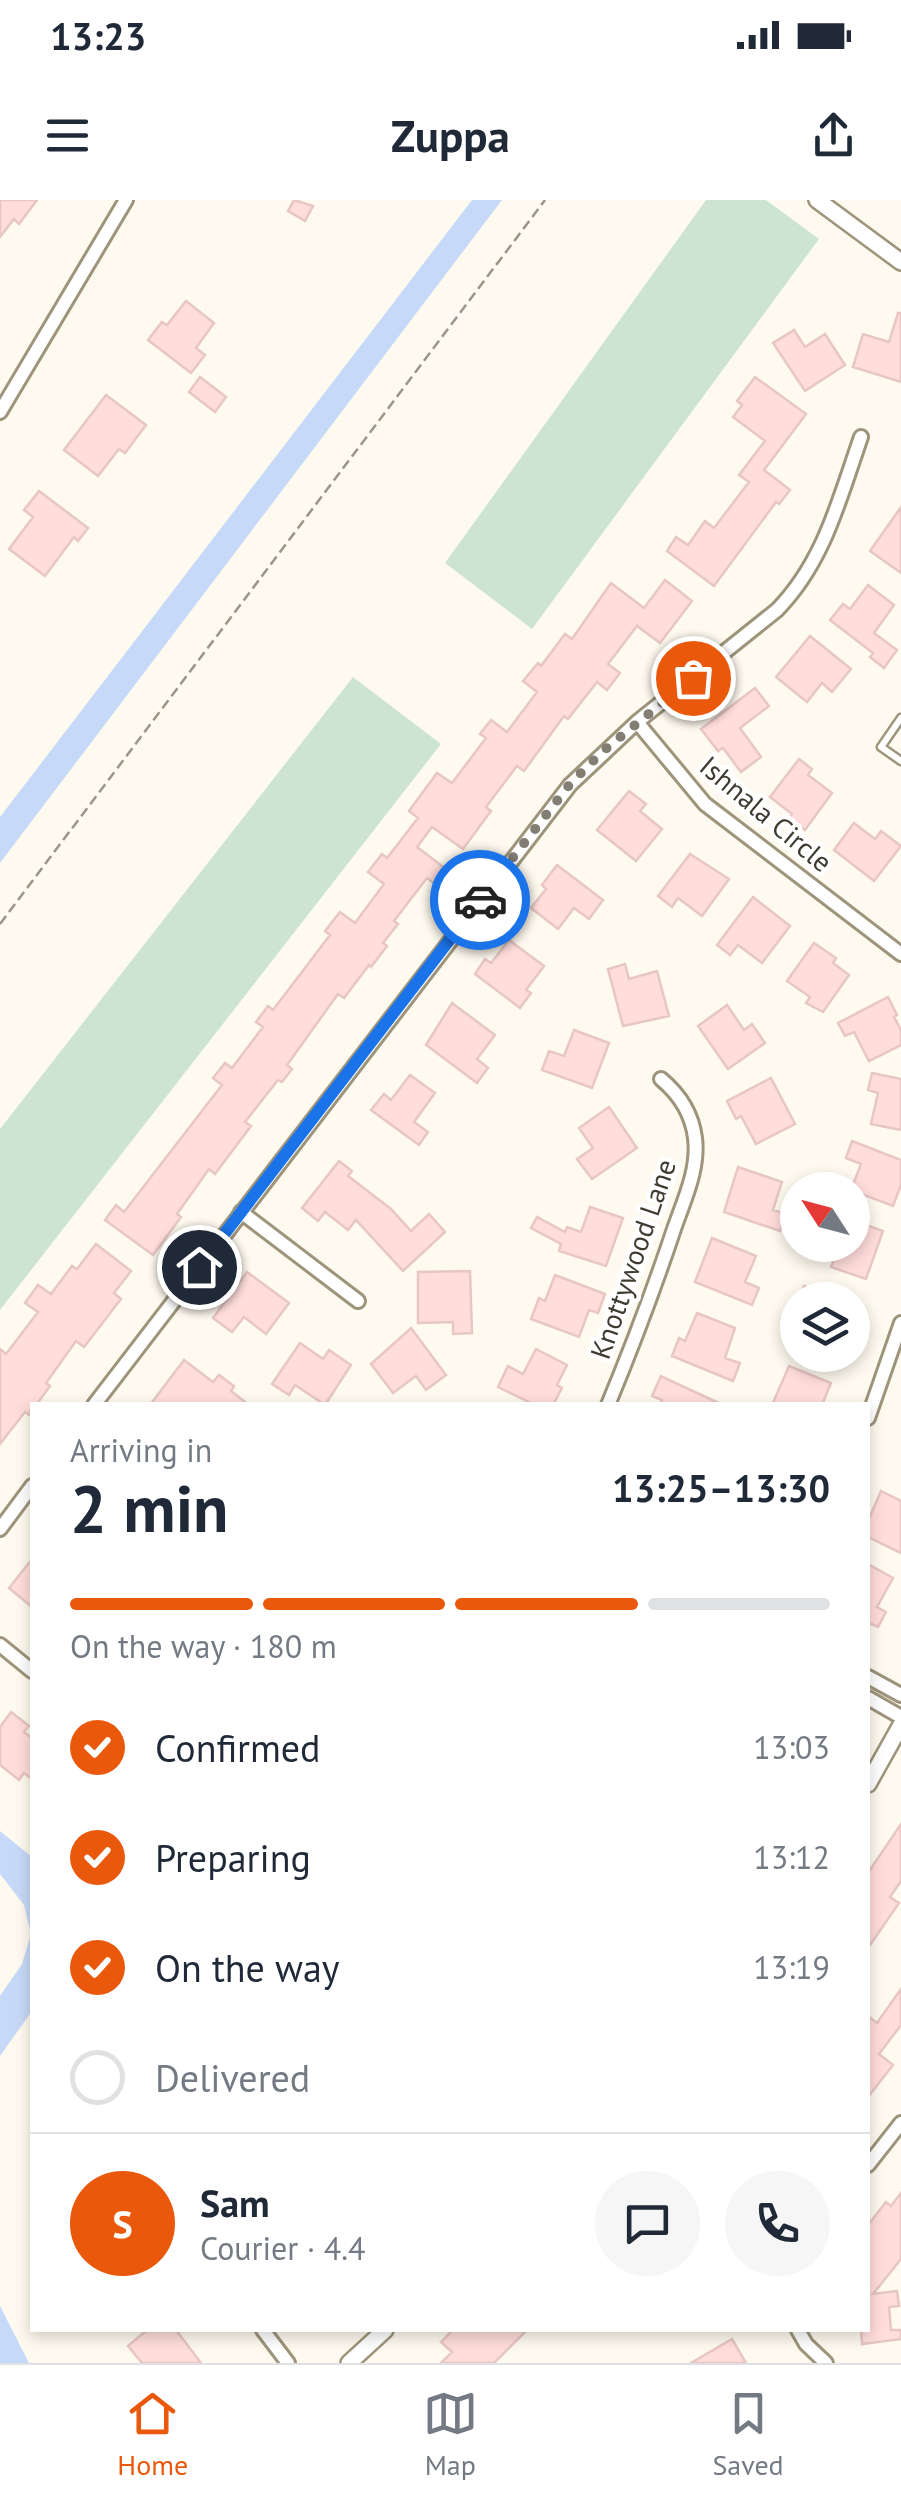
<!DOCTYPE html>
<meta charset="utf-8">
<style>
:root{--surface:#fff;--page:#f6f6f7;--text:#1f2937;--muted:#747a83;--line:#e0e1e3;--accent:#ea580c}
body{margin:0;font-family:"PT Sans",sans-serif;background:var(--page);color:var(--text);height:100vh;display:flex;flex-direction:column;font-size:38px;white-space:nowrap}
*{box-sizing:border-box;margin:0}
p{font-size:32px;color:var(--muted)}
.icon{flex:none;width:55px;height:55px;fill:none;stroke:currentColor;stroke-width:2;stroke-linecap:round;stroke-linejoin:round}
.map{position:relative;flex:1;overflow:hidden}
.panel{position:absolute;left:30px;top:1202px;width:840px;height:930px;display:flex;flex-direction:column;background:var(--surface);border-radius:0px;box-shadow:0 5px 15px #0003}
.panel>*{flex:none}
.needle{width:65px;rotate:306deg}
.controls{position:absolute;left:780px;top:972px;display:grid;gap:20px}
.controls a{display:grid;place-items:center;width:90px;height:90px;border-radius:50%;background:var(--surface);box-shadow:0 5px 15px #0003;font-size:50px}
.pin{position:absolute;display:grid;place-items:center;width:85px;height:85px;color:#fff;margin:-42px;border:5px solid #fff;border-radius:50%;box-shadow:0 2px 10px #0007}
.courier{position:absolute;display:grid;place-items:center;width:100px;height:100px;margin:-50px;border:8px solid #1a73e8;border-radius:50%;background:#fff;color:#222;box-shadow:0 2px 12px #0007}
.overview em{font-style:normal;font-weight:700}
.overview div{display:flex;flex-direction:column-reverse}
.overview{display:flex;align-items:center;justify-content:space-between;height:170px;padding:0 40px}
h1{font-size:65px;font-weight:700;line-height:75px}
.bar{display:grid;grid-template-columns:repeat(4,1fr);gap:15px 10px;align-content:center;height:120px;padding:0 40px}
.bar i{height:12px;border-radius:8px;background:var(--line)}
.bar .on{background:var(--accent)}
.bar p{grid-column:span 4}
.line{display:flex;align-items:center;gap:25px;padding:0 40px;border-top:2px solid var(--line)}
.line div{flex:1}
.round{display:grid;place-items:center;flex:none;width:105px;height:105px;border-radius:52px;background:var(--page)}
ol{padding:0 40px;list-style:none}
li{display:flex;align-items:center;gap:30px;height:110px}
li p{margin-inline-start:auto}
li .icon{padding:10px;border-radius:50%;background:var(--accent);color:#fff;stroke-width:4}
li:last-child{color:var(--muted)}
li i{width:55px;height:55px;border:5px solid var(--line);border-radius:50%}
.status{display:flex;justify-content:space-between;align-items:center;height:70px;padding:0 50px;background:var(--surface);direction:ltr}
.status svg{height:28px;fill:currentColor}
header{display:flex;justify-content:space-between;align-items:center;height:130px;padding:0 40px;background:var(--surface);font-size:45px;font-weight:700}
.tabs{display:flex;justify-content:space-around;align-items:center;height:140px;border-top:2px solid var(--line);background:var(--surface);font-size:28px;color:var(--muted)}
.tabs a{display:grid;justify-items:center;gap:5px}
.tabs .on{color:var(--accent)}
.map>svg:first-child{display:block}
</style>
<div class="status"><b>13:23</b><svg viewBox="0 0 49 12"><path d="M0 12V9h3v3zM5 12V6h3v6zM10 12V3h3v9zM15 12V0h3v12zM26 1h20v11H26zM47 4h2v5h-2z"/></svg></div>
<header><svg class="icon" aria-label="menu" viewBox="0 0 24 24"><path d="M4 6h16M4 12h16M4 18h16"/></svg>Zuppa<svg class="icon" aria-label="share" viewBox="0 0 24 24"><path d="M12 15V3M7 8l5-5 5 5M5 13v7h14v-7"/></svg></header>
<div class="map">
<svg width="901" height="2163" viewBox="0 0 901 2163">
<rect width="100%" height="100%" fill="#fffaef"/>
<!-- green -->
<path fill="#cde4d3" d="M706,0H766L819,39L532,429L445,363Z
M353,477L441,544L0,1110V929Z"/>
<!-- water -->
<path fill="#c7d9f8" d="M472,0H502L0,663V617Z
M0,1631L32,1657V1811L0,1856V1796L22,1764L31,1734L24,1705L0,1674Z
M0,2106L29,2163H0Z"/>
<!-- building -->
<path fill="#ffdddb" stroke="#e7c6c4" stroke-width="2.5" d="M0,0H37L19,24L14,19L0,37Z
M294,0L313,6L305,21L288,11Z
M186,101L214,123L196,148L205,155L191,173L148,140L162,122L167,125Z
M898,113H901V182L853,167L863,134L889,142Z
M794,130L805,147L825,134L845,165L805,191L773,143Z
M200,177L226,197L215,212L189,192Z
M755,177L806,214L764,270L790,290L779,304L776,302L714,386L667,351L676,337L688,345L705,321L714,328L749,282L739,275L765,241L733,217L742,205L737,201Z
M106,195L146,225L125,253L119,249L98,276L64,250Z
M39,291L88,328L78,341L74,337L45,376L9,349L33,317L24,310Z
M901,307V373L870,351Z
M665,380L692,401L660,443L637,426L608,464L620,473L607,490L597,482L568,519L564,516L524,571L517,566L486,607L491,611L463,649L432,627L417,647L446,669L435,684L427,678L394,721L398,724L383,743L387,746L371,767L369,765L344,798L338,794L287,865L292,869L282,882L278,880L245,922L251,926L215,974L209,969L177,1014L181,1017L153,1055L105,1020L116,1005L124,1012L222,885L213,878L225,863L232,868L263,827L256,822L268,806L273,810L330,735L325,731L340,712L355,723L384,684L368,672L382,654L387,658L418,618L409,611L437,573L452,583L486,538L480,534L491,520L507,532L537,492L523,481L538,463L541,466L565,434L572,439L611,383L644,408Z
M868,385L894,405L874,433L897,450L884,468L870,457L873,453L830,420L843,404L850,409Z
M810,436L851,469L832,492L822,483L807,502L776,477Z
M755,488L769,506L740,528L761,557L741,572L723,548L718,551L701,529Z
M799,559L812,569L808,575L832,593L805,630L789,618L792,614L770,597Z
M629,591L646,604L640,611L662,629L636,661L597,630Z
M854,623L875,639L881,631L901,646L874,681L834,650Z
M690,654L729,679L702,716L678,698L672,707L658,696Z
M557,665L603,700L589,719L574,708L558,729L531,708L546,689L542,685Z
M753,697L790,726L762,763L738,745L730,755L717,745Z
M509,740L544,766L526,790L531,793L520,808L475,774L485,759L491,763Z
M814,743L836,758L833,763L849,775L823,812L806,803L810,797L787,781Z
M625,764L629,779L657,771L669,816L623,826L608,769Z
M888,797L897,815L894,817L901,830V845L869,861L854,832L845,836L838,823Z
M452,803L495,835L477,859L488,868L477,883L426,845Z
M727,805L744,830L752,824L765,843L728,869L698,826Z
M574,830L609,843L592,888L542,870L549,851L564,856Z
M872,873L901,879V930L871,924L878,893L868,890Z
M410,875L435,893L414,922L428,932L419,945L371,910L384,894L391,900Z
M771,878L795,924L756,944L741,916L736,919L727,901Z
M609,907L637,948L592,979L577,959L593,948L579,928Z
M852,941L901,960V985L893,1006L851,990L861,964L846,958Z
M339,961L352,971L348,976L391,1009L411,1031L429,1014L445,1032L403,1071L356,1020L348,1030L325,1012L318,1021L302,1008Z
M738,967L782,982L773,1010L786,1014L780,1031L724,1012Z
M590,1007L623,1018L606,1066L559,1051L561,1044L531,1028L537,1017L565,1032L567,1027L581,1032Z
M852,1020L883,1031L866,1079L831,1067L839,1045H852Z
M712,1038L756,1056L745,1082L759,1088L752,1105L695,1082Z
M96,1044L131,1071L114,1093L121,1099L84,1147L76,1141L46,1183L50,1186L36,1205H32L29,1215L25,1212L0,1244V1149L6,1154L38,1112L25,1103L38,1085L51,1094L72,1066L77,1069Z
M470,1071L472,1133L453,1134V1122L418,1123V1072Z
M247,1072L289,1103L266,1134L244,1117L232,1132L213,1118Z
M555,1075L605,1094L598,1113L589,1110L579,1137L531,1119L539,1098L545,1101Z
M804,1086L838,1100H798Z
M697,1113L735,1128L725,1158L740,1163L733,1181L672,1156L679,1138L685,1141Z
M411,1128L446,1175L426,1190L416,1176L393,1193L371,1164Z
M300,1143L323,1159L329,1150L351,1165L325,1205L295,1185L289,1195L272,1184Z
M536,1149L567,1165L557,1185L562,1188L553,1205H535L498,1187L508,1166L523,1174Z
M184,1160L213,1182L219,1175L234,1186L231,1191L249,1205H150Z
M789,1166L831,1183L822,1205H772Z
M661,1176L669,1180L723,1205H660L662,1200L652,1196Z
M881,1291L901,1301V1353L868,1337V1321Z
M32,1359V1407L9,1388Z
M868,1364L893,1378L877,1407L886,1412L878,1427L869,1423L868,1425Z
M11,1512L29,1526L24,1532L32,1538V1579L24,1573L19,1580L0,1565V1527Z
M901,1624V1681L890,1697L899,1703L868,1748V1673Z
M901,1789V1825L879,1854L893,1865L868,1897V1816L877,1823Z
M901,1993V2059L873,2094L897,2091L899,2106L889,2107L891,2130H901V2139L862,2144L861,2130H868V2025L886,2002L891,2006Z
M147,2130H176L201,2163H142L128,2146Z
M453,2130H527L494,2163H441L452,2152L441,2142Z
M732,2139L746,2163H691Z"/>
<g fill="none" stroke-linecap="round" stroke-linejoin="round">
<defs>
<path id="service" d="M901,518L881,547L901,561"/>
<path id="minor" d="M0,212L126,0
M637,522L705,604L901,754
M241,1012L358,1101
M94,1205L570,585L637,522L777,410C824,362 839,300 861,237
M608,1205C632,1147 654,1089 674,1029C684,1000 699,969 695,938C692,914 679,894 661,879
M868,1218L901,1123
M0,1329L32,1286
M0,1445L32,1471
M868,1477L901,1495
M868,1498L901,1517
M868,1965L901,1923
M263,2130L288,2163
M798,2130L806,2144L826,2163"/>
<path id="tertiary" d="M817,0L901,62
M868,1584L901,1525
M349,2163L385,2130"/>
</defs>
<!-- service casing -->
<use href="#service" stroke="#9e947b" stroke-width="11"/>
<!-- minor casing -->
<use href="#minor" stroke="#9e947b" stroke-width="18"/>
<!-- tertiary casing -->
<use href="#tertiary" stroke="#9e947b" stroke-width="20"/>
<!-- path -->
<path stroke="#9a958a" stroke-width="2.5" stroke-dasharray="10 5" stroke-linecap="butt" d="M0,724L545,0"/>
<!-- service -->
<use href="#service" stroke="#fff" stroke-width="6"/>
<!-- minor -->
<use href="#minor" stroke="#fff" stroke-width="12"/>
<!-- tertiary -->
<use href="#tertiary" stroke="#fff" stroke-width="15"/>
</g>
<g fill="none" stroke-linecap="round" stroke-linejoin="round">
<!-- done -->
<path stroke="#827e73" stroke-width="10" stroke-dasharray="0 18" d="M480,700L570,584L603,551L693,478"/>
<!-- route -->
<path stroke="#1a73e8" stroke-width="12" d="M199,1067L480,700"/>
</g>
<g text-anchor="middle" stroke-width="9" stroke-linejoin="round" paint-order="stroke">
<!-- street labels -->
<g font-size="28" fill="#3f3b30" stroke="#fff">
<text transform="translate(766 614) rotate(40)" y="10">Ishnala Circle</text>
<text transform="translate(633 1059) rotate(-71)" y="10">Knottywood Lane</text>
</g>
</g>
</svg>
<div class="controls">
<a><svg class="needle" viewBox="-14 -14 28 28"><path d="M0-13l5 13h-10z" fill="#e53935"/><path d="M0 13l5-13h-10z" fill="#747a83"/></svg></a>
<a><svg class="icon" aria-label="layers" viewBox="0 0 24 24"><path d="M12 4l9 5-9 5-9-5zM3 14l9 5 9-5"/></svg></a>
</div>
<div class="pin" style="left:693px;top:478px;background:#ea580c"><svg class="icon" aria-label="bag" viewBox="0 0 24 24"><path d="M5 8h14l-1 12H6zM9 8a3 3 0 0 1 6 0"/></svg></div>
<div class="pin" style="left:199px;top:1067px;background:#1f2937"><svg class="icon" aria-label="home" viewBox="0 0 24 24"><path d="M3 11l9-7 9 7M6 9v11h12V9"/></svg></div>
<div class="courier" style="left:480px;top:700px"><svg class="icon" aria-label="car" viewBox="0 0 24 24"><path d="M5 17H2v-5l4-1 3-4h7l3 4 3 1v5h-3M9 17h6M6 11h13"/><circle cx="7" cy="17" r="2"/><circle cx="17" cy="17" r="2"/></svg></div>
<section class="panel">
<div class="overview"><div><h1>2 min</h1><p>Arriving in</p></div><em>13:25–13:30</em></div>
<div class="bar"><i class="on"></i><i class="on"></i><i class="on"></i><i></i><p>On the way · 180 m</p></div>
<ol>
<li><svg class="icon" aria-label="check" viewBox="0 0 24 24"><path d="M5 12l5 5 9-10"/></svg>Confirmed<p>13:03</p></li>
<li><svg class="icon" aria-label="check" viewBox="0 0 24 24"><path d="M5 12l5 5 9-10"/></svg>Preparing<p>13:12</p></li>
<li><svg class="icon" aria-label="check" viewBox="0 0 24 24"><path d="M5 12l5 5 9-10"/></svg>On the way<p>13:19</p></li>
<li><i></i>Delivered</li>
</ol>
<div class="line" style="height:180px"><b class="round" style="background:var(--accent);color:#fff">S</b><div><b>Sam</b><p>Courier · 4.4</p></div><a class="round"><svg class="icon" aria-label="chat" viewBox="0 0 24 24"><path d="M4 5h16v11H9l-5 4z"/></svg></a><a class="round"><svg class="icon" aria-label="phone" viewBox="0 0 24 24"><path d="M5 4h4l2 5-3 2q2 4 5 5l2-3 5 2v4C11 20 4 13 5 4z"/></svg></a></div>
</section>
</div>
<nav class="tabs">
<a class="on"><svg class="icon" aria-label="home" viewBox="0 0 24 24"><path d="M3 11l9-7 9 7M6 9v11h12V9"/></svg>Home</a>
<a><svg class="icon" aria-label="map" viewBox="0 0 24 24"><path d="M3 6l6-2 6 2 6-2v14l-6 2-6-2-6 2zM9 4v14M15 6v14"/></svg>Map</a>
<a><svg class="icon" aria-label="saved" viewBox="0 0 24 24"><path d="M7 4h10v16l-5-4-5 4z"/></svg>Saved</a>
</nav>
